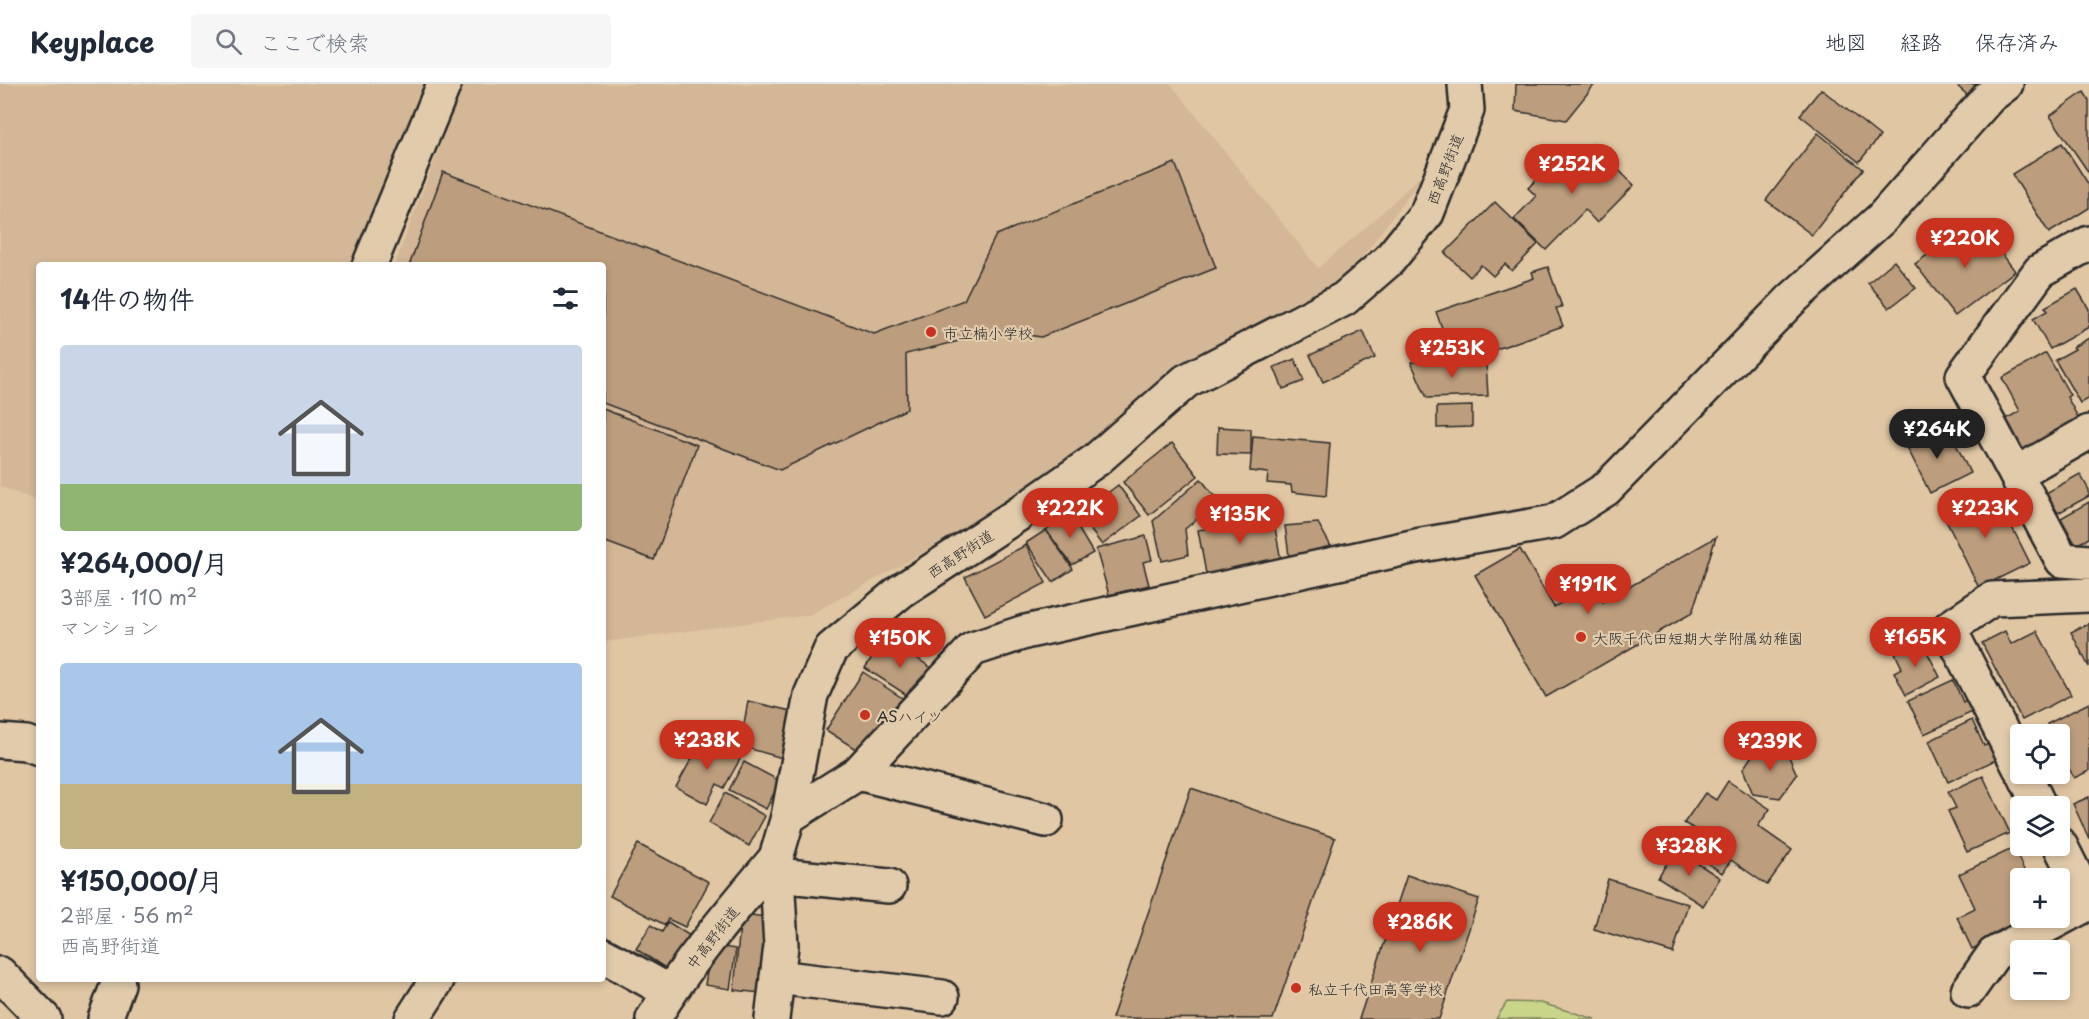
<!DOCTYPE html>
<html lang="ja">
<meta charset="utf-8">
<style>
:root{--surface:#fff;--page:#f6f6f7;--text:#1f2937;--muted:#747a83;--line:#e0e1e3;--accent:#c8321e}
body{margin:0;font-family:"Playpen Sans","Klee One",sans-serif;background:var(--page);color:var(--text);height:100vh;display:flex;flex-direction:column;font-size:22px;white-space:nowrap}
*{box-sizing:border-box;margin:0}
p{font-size:20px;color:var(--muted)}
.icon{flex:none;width:33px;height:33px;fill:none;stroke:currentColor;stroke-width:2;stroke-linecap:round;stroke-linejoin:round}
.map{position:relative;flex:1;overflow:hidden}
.details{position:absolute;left:36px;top:178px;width:570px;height:720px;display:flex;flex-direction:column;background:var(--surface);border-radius:6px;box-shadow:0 3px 9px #0003}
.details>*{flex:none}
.tools{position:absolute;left:2010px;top:640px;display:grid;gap:12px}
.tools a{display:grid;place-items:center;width:60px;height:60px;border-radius:6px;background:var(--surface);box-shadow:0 3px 9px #0003;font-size:30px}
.price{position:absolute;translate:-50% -51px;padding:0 14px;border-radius:21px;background:var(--accent);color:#fff;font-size:20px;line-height:39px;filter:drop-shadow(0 2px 3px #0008)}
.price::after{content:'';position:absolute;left:50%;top:36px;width:18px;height:14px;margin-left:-9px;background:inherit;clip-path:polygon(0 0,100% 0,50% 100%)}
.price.current{background:#222;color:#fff}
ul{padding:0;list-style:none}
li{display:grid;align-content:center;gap:12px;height:318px;padding:0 24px}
li span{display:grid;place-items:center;height:186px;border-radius:6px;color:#555}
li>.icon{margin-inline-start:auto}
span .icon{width:108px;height:108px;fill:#fffc;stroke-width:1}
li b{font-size:26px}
h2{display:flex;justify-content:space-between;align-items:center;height:72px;padding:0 24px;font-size:26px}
header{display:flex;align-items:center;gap:36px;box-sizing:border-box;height:84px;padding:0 30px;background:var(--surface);border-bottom:2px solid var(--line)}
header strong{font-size:28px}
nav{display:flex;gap:33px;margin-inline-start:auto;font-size:21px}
.search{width:420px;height:54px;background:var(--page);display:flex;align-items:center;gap:15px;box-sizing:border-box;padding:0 21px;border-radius:6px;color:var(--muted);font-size:22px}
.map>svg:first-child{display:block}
.built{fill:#d3b796}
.green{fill:#c9d588;stroke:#7a805a;stroke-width:1.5}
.building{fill:#bc9d7d;stroke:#2b2b2b;stroke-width:1.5}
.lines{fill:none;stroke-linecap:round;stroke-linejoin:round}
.street-casing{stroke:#2b2b2b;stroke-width:38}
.street{stroke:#e1cbab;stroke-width:33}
.poi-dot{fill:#c8321e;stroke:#e1cbab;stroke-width:2}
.labels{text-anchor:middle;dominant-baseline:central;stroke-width:4.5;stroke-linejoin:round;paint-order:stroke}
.street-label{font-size:15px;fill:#2b2b2b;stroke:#e1cbab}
.poi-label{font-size:15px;fill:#2b2b2b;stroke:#e1cbab;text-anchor:start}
</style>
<header>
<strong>Keyplace</strong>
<div class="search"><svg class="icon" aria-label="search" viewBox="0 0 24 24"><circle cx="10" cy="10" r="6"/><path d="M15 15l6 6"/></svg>ここで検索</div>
<nav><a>地図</a><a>経路</a><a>保存済み</a></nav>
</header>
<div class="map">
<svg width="2089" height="935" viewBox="0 0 2089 935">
<rect width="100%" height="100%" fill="#e1c6a3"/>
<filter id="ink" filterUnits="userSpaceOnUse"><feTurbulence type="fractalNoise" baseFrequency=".0167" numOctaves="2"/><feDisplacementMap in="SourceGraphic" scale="12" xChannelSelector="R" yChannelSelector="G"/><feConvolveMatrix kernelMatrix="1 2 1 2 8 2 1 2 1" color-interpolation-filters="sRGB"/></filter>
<g filter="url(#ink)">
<g class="built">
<path d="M0,0H431L355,181L39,182V418L0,402Z"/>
<path d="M464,0H1171L1318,184L1372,138L1429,84L1339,204L1034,409L809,531L603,558V182H394Z"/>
</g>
<path class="green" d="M1507,918L1541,919L1595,935H1496Z"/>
<g class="building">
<path d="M1516,0H1595L1566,36L1515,27Z"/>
<path d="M1955,0H1986L1973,16Z"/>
<path d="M1821,5L1880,52L1859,78L1800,31Z"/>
<path d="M2084,8L2089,16V89L2050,32Z"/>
<path d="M1818,49L1863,85L1812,151L1766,116Z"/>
<path d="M2062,59L2089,101V124L2049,149L2012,90Z"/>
<path d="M1592,60L1634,101L1597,139L1585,126L1546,166L1514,135L1536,112L1528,104L1564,67L1575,78Z"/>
<path d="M1175,79L1216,184L1041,253L1000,247L906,270L907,325L780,386L603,319V182H409L443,88L874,250L964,216L996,151Z"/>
<path d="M1495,118L1538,160L1512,187L1505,180L1493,192L1481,181L1470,193L1445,169Z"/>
<path d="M1982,143L2015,187L1955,232L1915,180L1957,149L1963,157Z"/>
<path d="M1894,177L1916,204L1889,224L1868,199Z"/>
<path d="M1548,183L1562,223L1556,224L1563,242L1482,270L1477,257L1466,261L1463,254L1448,260L1436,228L1534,194L1532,188Z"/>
<path d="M2077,205L2089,225V243L2050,265L2033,235L2047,227L2045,223Z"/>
<path d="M1363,247L1375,274L1323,298L1310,271Z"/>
<path d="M2089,254V314L2080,319L2055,276L2075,265L2073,263Z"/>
<path d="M2046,269L2070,311L2067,313L2081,339L2019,374L1999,339L2020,327L2002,294Z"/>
<path d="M1295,275L1304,297L1283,305L1274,283Z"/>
<path d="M1411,278H1486L1488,312L1427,314Z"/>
<path d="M1472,322V343L1437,344V323Z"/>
<path d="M603,325L697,361L654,476L603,457Z"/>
<path d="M1218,343L1251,345V371L1217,370Z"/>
<path d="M1937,344L1944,358L1953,354L1970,389L1930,409L1905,359Z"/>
<path d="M1253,352L1330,359L1326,412L1292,408L1291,401L1267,399L1268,389L1250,387Z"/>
<path d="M1172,359L1198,392L1149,431L1123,398Z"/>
<path d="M2080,390L2089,406V412L2058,429L2046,409Z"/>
<path d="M1201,395L1218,417L1185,445L1188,471L1162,477L1153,437Z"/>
<path d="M1118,401L1141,432L1102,461L1079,431Z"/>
<path d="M1965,409L1973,425L1997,413L2030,479L1979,504L1939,422Z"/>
<path d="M2089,418V454L2076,461L2061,434Z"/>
<path d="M1249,423L1251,437L1273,433L1282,482L1207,495L1198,446L1225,441L1223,427Z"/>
<path d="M1068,427L1093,469L1072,481L1046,446Z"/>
<path d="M1318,439L1337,473L1290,479L1285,442Z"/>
<path d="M1046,446L1073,485L1053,498L1026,459Z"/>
<path d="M1146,452L1152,476L1143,478L1149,501L1109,511L1096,465Z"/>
<path d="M1716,453L1692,529L1546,613L1475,491L1520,465L1554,523L1593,500L1603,518Z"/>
<path d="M1026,461L1046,499L985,531L965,493Z"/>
<path d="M2089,539V583L2071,548Z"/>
<path d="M2005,547L2011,560L2037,547L2071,611L2022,636L1982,559Z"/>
<path d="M885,553L936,587L916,617L865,584Z"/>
<path d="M1921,556L1940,593L1906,611L1894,588L1902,584L1895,569Z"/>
<path d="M863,588L905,616L868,673L826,646Z"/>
<path d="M1953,596L1963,618L1971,614L1977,626L1924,650L1908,617Z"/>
<path d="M748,617L800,629L793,677L740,662Z"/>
<path d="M2089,619V687L2074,694L2067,681L2060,684V651H2052L2047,640Z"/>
<path d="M1972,636L1984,662L1994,657L2002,673L1948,698L1929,657Z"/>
<path d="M703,654L740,675L724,704L717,700L707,720L676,703Z"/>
<path d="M1757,664L1786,666L1797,691L1780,714L1753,710L1743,685Z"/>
<path d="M744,678L780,697L766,725L729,706Z"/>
<path d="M1983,692L2010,749L1967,768L1948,727L1956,724L1948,708Z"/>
<path d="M1728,697L1770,725L1758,742L1792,766L1767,801L1731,776L1722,789L1684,764L1696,746L1684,739L1705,709L1716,716Z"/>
<path d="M1191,704L1335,754L1273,935L1112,934Z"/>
<path d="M725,709L765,732L749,762L709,739Z"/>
<path d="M2089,713V755L2073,720Z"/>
<path d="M638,760L709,798L685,843L668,835L665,841L610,812Z"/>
<path d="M2014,764L2028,795H2020V834H2039L1972,865L1957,833L1975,824L1959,790Z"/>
<path d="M1676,765L1720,794L1703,822L1658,793Z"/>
<path d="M1407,791L1479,815L1439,935H1359Z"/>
<path d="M1608,795L1688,820L1673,869L1594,845Z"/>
<path d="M741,830L776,834L769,910L734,906Z"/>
<path d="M668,838L698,857L676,891L636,865L651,841L662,848Z"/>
<path d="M711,861L736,865L730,905L705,901Z"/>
</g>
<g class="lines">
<g class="street-casing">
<g id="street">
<path d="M2089,159L2040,187L1963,292L2062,476L2089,478"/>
<path d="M369,182L444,0"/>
<path d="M2016,390L2089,348"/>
<path d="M0,657L26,659L39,664"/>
<path d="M2020,684L1949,544L1992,515L2089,511"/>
<path d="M858,689L1046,736"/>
<path d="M2024,690L2040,723"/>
<path d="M788,733L858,689L973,565L1025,548L1416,462L1554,438L1606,405L1791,216L1882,134L1989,13L2006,0"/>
<path d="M2060,761L2089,819"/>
<path d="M777,791L889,802"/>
<path d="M603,871L670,908"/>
<path d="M0,890L44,935"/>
<path d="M777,893L942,913"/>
<path d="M1968,907L1994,870L2089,819"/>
<path d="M105,935L118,900"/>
<path d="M412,935L437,896"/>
<path d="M653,935C688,877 733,825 776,774"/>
<path d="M772,935L781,862L776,774L788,733L811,611L831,565L901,507L1020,429L1096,376L1186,297L1344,215L1389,176L1427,129L1467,26L1465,0"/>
</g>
</g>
<use href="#street" class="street"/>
</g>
</g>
<g class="poi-dot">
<circle cx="931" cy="248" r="6"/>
<circle cx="1581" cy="553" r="6"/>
<circle cx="865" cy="631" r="6"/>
<circle cx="1296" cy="904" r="6"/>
</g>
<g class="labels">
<g class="street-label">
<text transform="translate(1444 85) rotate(-69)">西高野街道</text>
<text transform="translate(960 469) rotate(-33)">西高野街道</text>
<text transform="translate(712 853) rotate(-52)">中高野街道</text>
</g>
<g class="poi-label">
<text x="943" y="248">市立楠小学校</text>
<text x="1593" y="553">大阪千代田短期大学附属幼稚園</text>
<text x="877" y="631">ASハイツ</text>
<text x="1308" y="904">私立千代田高等学校</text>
</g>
</g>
</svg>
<div class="tools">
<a><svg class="icon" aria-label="locate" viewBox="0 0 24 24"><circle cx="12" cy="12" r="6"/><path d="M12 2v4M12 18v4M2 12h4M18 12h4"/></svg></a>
<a><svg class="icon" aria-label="layers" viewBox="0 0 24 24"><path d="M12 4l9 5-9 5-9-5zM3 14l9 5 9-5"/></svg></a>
<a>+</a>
<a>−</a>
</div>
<b class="price" style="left:1572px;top:111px">¥252K</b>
<b class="price" style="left:1965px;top:185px">¥220K</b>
<b class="price" style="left:1452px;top:295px">¥253K</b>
<b class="price current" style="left:1937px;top:376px">¥264K</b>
<b class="price" style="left:1070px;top:455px">¥222K</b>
<b class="price" style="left:1985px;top:455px">¥223K</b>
<b class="price" style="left:1240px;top:461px">¥135K</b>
<b class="price" style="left:1588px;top:531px">¥191K</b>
<b class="price" style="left:1915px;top:584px">¥165K</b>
<b class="price" style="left:900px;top:585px">¥150K</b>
<b class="price" style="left:707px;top:687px">¥238K</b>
<b class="price" style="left:1770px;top:688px">¥239K</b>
<b class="price" style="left:1689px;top:793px">¥328K</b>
<b class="price" style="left:1420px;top:869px">¥286K</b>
<section class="details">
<h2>14件の物件<svg class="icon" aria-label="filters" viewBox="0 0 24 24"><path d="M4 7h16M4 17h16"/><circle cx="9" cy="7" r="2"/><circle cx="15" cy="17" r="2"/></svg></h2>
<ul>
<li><span style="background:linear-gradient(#c9d6e8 75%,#8fb573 0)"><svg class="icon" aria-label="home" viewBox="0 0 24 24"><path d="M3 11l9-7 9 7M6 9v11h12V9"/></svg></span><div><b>¥264,000/月</b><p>3部屋 · 110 m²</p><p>マンション</p></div></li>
<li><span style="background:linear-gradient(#a9c7e8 65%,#c2b280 0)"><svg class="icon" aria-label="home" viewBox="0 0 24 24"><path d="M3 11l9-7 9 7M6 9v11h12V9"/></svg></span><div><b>¥150,000/月</b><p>2部屋 · 56 m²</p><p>西高野街道</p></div></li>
</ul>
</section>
</div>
